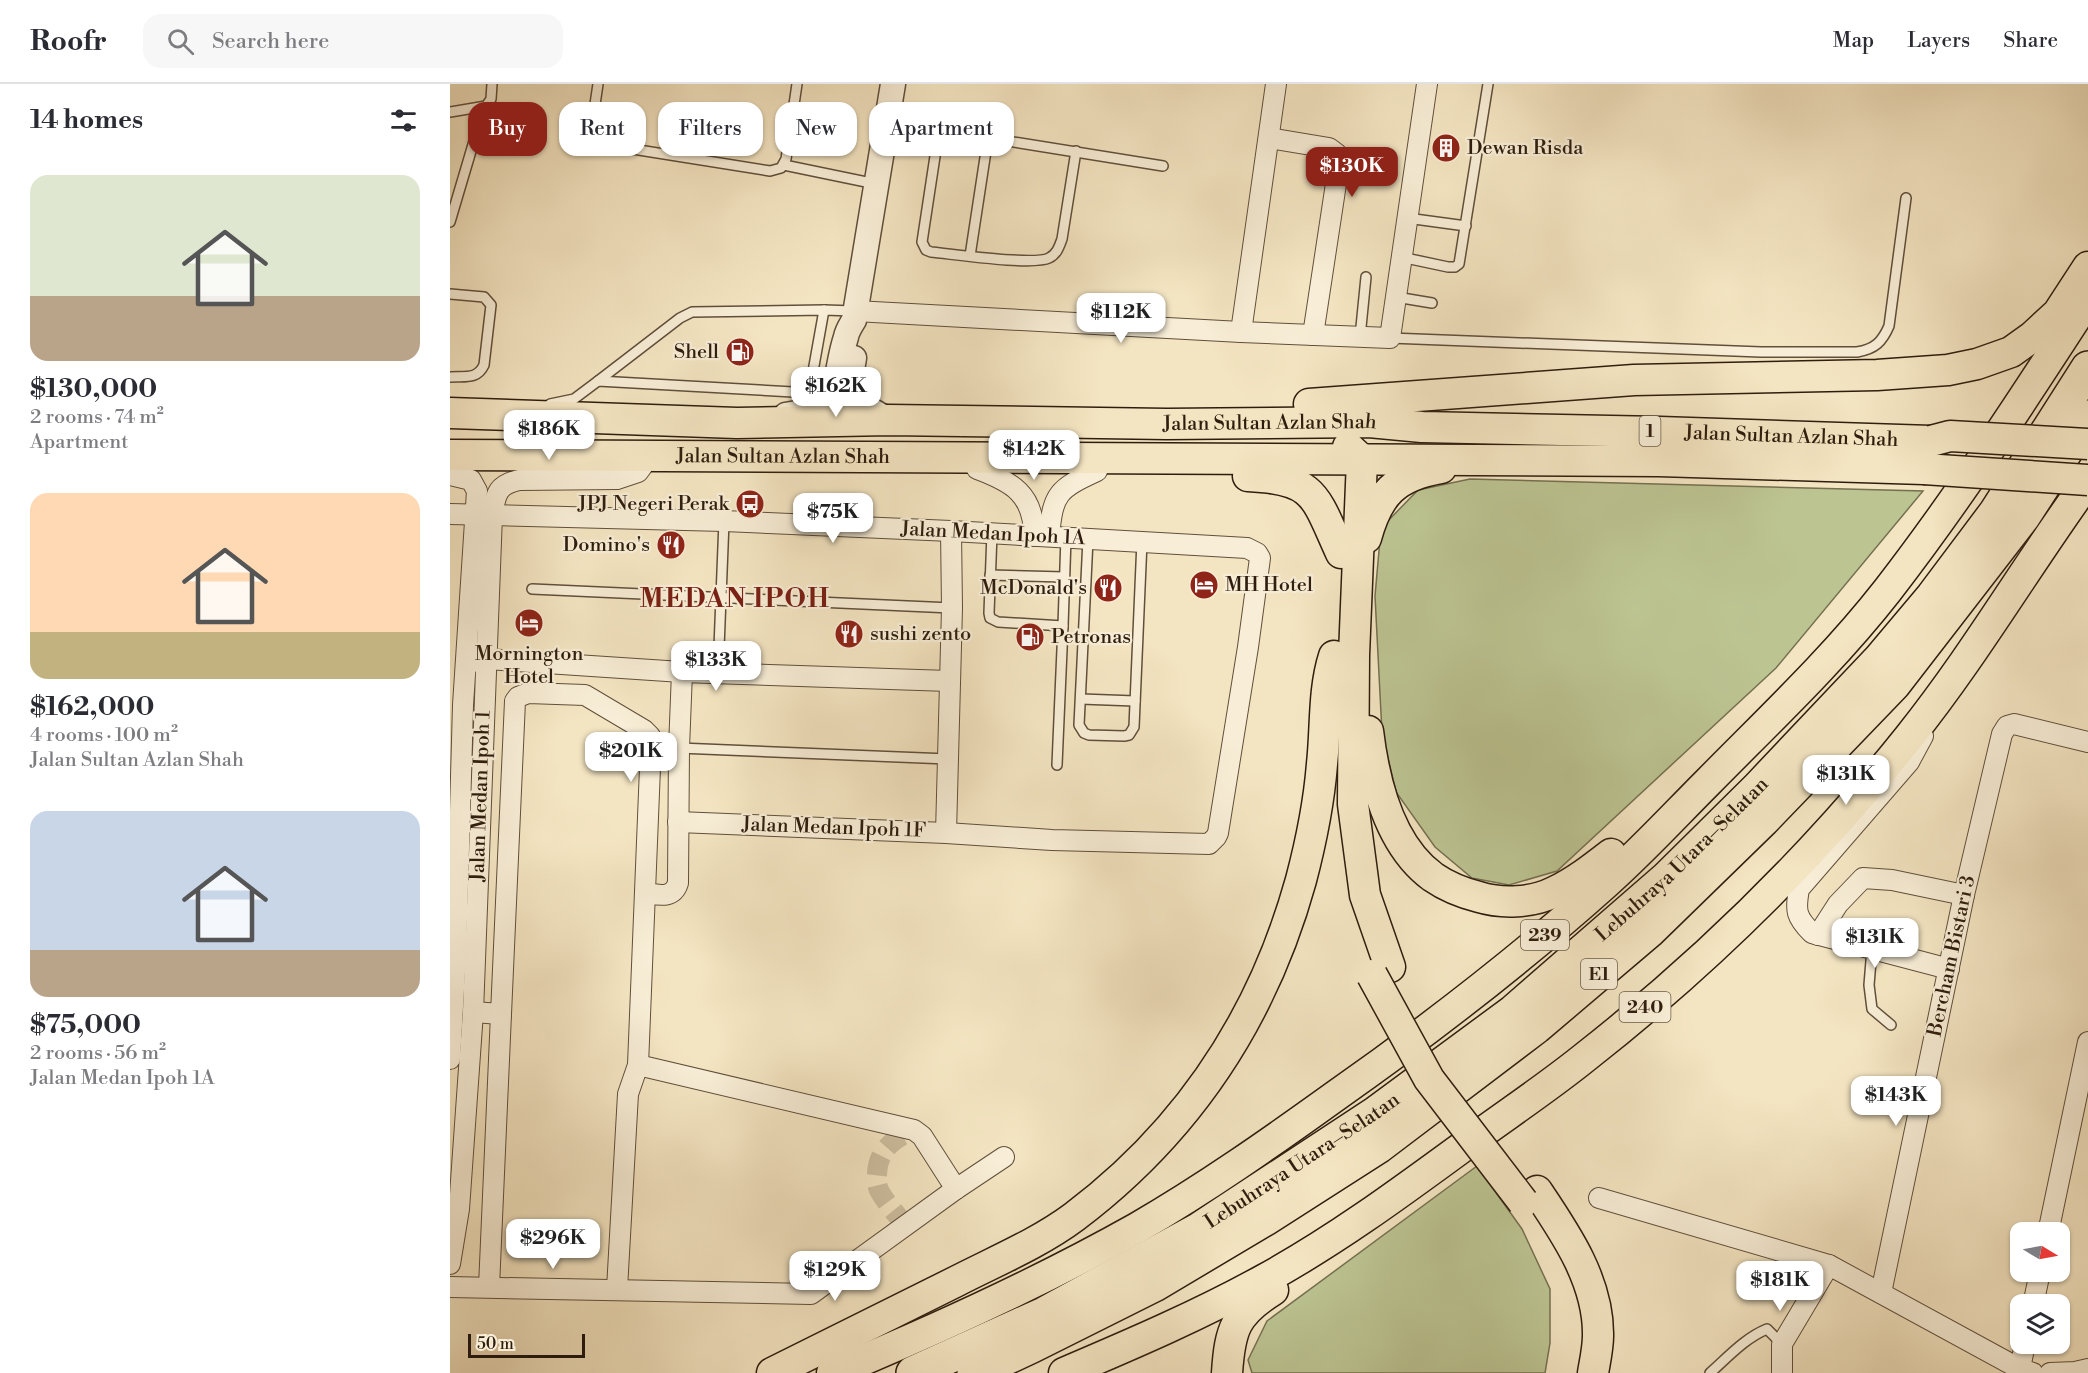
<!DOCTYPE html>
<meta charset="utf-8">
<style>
:root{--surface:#fff;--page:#f7f7f7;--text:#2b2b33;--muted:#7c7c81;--line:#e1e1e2;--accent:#8f2418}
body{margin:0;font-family:"Libre Bodoni",serif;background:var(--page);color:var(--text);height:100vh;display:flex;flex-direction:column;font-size:22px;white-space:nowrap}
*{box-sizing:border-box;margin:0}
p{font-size:20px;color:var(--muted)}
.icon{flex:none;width:33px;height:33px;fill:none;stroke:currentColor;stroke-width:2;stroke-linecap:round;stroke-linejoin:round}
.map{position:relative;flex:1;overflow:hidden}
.sheet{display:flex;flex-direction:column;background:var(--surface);width:450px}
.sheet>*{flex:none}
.hud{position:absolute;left:18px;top:18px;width:570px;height:54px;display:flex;gap:12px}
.needle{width:39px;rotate:100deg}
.buttons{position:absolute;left:1560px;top:1138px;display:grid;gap:12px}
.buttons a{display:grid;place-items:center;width:60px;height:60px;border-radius:12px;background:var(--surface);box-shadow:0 2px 4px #0004;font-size:30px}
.scale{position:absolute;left:18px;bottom:15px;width:117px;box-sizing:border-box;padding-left:6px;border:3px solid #2e1d0e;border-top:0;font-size:16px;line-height:21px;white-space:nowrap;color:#2e1d0e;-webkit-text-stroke:4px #f8eed7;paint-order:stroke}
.price{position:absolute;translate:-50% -51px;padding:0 14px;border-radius:12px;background:#fff;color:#222;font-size:20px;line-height:39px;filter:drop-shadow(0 2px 3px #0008)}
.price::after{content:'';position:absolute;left:50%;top:36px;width:18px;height:14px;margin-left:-9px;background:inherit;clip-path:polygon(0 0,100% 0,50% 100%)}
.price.on{background:var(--accent);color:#fff}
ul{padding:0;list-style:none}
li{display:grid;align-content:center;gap:12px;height:318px;padding:0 30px}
li span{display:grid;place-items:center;height:186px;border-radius:18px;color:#555}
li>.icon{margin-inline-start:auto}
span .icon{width:108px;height:108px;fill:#fffc;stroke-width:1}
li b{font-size:26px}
h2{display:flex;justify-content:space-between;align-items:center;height:72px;padding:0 30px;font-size:26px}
.pill{padding:0 21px;border-radius:18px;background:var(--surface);box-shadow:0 2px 4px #0004;font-size:21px;line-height:54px}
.pill.on{background:var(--accent);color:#fff}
header{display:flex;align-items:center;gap:36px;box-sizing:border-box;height:84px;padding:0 30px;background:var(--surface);border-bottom:2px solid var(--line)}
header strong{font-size:28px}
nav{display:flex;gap:33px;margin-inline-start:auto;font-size:21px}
.search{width:420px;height:54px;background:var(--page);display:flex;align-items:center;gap:15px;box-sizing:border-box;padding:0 21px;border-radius:18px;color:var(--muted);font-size:22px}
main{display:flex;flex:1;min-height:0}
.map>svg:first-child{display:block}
.green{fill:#bcc492;stroke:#757050;stroke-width:1.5}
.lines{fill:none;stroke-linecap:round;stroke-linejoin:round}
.minor-tunnel{stroke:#ccbd9e;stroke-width:20;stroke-dasharray:20 10;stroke-linecap:butt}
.service-casing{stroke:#604f3b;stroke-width:12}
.minor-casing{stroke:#604f3b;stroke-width:22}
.tertiary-casing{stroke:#604f3b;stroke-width:27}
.primary-casing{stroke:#2e1d0e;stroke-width:33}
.motorway-casing{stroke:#2e1d0e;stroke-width:36}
.service{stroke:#f8eed7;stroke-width:9}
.minor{stroke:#f8eed7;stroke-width:20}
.tertiary{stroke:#f8eed7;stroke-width:24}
.primary{stroke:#f4e5c2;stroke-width:30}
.motorway{stroke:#f4e5c2;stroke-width:33}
.primary-bridge-casing{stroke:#2e1d0e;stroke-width:33;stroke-linecap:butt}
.primary-bridge{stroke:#f4e5c2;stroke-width:30}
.labels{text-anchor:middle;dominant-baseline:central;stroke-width:4.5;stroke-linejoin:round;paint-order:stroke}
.shield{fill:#f8eed7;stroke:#6b5c4a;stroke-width:1.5}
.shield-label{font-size:18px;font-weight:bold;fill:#2e1d0e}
.poi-label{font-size:20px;fill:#2e1d0e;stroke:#f8eed7;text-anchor:start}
.street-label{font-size:20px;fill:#2e1d0e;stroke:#f8eed7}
.district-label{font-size:26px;font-weight:bold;letter-spacing:1.5px;fill:#7a1f14;stroke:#f8eed7}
</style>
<header>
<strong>Roofr</strong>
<div class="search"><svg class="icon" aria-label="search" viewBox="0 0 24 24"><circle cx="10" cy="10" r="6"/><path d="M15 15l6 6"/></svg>Search here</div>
<nav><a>Map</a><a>Layers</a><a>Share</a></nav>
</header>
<main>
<section class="sheet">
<h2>14 homes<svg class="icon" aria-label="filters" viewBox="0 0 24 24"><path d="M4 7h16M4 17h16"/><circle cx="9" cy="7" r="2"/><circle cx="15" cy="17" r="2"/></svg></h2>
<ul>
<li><span style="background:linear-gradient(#dfe7d0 65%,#b9a48a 0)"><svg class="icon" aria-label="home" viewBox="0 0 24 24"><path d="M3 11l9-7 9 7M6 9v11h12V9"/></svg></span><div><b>$130,000</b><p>2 rooms · 74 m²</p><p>Apartment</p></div></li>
<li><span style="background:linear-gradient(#ffd9b3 75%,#c2b280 0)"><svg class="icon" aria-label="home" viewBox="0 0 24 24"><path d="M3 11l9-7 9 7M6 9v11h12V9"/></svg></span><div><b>$162,000</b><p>4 rooms · 100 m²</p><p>Jalan Sultan Azlan Shah</p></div></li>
<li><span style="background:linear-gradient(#c9d6e8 75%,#b9a48a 0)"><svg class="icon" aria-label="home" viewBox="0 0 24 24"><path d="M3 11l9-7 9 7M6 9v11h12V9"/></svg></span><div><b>$75,000</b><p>2 rooms · 56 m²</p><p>Jalan Medan Ipoh 1A</p></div></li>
</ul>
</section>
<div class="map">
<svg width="1638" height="1289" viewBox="0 0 1638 1289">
<rect width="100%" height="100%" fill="#f4e5c2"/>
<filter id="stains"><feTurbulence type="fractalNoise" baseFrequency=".00333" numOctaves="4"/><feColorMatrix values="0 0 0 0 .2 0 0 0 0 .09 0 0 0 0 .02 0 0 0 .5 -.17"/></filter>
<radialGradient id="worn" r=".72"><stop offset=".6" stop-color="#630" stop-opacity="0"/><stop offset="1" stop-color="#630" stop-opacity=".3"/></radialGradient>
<g class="green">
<path d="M1020,395L1473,407L1326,584L1107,787L1059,801L1022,794L985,763L946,708L932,649L925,512L931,444L968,406Z"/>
<path d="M1027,1082L1072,1145L1100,1205V1259L1095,1289H802L798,1276L817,1237Z"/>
</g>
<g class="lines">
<path class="minor-tunnel" d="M456,1142C447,1131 437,1120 430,1108C427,1103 426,1096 427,1090C428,1066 443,1055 464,1046"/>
<g class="service-casing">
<g id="service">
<path d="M148,0L140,54L145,59L320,87L331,84L336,75L347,0"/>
<path d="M0,28L36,22L41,15L42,0"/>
<path d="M439,38L713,82"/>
<path d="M489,46L472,158L476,166L481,168C503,170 583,182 599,174C607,170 609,163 612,155L626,67"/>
<path d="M334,81L426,100"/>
<path d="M957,134L1016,142"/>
<path d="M0,138L24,57"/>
<path d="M520,172L538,54"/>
<path d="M951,173L998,183H1005L1009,180L1038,0"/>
<path d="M0,210L34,213L41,221L34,281C27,296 15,292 0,293"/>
<path d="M946,213L982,219"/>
<path d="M910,253L916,193"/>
<path d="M940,254L1311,268H1407C1425,265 1432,258 1439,242L1456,114"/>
<path d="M148,297L230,234L242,228L374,226L404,227"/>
<path d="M100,320L124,315L148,297L343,308L350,305L362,293L374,226"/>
<path d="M542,449L539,529L540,534L548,538L613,542L616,453"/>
<path d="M638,455L629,641L634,649L639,651L674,652L679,651L684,643L692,457"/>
<path d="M540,491L614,493"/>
<path d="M82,505L502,524"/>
<path d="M268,589L274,437"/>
<path d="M631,615L685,617"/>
<path d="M229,664L498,675"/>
<path d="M607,681L613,542"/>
<path d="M1422,865L1419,901L1422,925L1441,941"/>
<path d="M1260,1289C1278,1273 1295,1254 1317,1245L1332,1260"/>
</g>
</g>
<g class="minor-casing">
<g id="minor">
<path d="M819,54L879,64L887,70L889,80L863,251"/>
<path d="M405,227L791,248L940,254L977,0"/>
<path d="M791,248L826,0"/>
<path d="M527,385C562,398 584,410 584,452"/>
<path d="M0,391L21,396L27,407L13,621L6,870L0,975"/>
<path d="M0,430L274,437L501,447L797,464L807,469L810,474L798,563L768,749L766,753L759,760L602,756L496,749L228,738"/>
<path d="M599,452C603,409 608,405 647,387"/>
<path d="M23,578L27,575H36L232,588L499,597"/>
<path d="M1473,652L1459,678L1349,805C1345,827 1346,833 1362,849L1499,885"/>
<path d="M496,749L502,524L501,447"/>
<path d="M195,809C209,811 223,815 228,799L229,664L232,588"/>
<path d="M1368,851L1388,820L1413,794L1442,796L1514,811"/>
<path d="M23,928L51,930L65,617L68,613L78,609L135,611L194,646L200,652L201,659L188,981L178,1010L167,1205"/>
<path d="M188,981L464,1046L472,1052L506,1105"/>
<path d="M1149,1114L1379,1181L1570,1285L1583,1289"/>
<path d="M1598,1149L1638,958"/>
<path d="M0,1180L9,1125L23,928L42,431C46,411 46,401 69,396L167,395L188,388L199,373"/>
<path d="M0,1203L361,1210L506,1105L554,1073"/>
<path d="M39,1203L51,930"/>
<path d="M1431,1209L1514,811L1552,650L1557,642L1564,640L1638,658"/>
<path d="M1583,1221L1590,1188"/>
<path d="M1332,1289V1260L1379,1181"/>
<path d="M1569,1289L1575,1260"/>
<path d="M1600,1289L1625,1288L1638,1285"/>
</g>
</g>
<g class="tertiary-casing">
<g id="tertiary">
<path d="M404,274C397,312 406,319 439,336"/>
<path d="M336,331C395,323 382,296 396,253C397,247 401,241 404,236L443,0"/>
</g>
</g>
<g class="primary-casing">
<g id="primary">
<path d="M859,320L1184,296L1427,291L1498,286L1527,280L1561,268L1582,253L1608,229L1638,183"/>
<path id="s1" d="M0,329L287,339L439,336L717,340L919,338L972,343L1210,348L1481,357"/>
<path d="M898,363L912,376L904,571L903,720L915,811L940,883"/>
<path id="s2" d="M0,371L1209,377L1474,385"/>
<path d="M798,392C866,395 865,412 891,469"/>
<path d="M916,454C928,410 945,392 991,384"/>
<path d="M918,647C924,697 939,761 983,793C996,802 1013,809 1029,813C1052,820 1082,819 1104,808C1125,798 1143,784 1161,770"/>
<path d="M1087,1107C1116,1150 1149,1198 1148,1252C1148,1264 1145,1277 1143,1289"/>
<path d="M322,1289C384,1258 446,1227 507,1197C546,1177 589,1159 624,1133C738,1047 813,933 851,796C861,758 869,718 872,680C876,644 873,606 884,572"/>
<path d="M382,1289C486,1246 589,1199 687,1144C756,1104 820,1059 884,1013C978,947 1070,876 1156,799C1192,767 1224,732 1258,698C1319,636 1383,576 1437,507C1509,414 1574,314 1638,215"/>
<path d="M614,1289C682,1260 750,1231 815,1195C888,1155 955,1105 1022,1056C1059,1029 1098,1003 1134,974C1254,880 1364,772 1459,653C1524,572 1577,481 1638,397"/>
<path d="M777,1289C780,1245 785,1230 823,1206"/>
</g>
</g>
<g class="motorway-casing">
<g id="motorway">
<path id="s3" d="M463,1289L594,1230L748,1146L926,1029L1063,928L1217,794L1307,705L1430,575L1483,512L1546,428L1638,284"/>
<path d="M524,1289L582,1262L704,1201L815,1135L929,1062L1086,943L1199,847L1313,736L1444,600L1573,433L1638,333"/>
</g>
</g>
<use href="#service" class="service"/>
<use href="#minor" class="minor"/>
<use href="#tertiary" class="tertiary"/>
<use href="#primary" class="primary"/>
<use href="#motorway" class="motorway"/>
<g class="primary-bridge-casing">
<g id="primary-bridge">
<path d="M1481,357L1500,352L1638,360"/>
<path d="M1474,385L1638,396"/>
<path d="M922,891L979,995L1073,1118"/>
</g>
</g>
<use href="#primary-bridge" class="primary-bridge"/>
</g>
<defs>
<g id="building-disc" transform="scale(1.5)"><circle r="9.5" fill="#8f2418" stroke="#f8eed7"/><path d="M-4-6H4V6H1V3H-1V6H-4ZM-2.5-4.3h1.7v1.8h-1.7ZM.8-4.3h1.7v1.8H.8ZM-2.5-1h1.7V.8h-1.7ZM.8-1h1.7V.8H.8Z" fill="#fff"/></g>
<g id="fuel-disc" transform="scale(1.5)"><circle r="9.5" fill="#8f2418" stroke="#f8eed7"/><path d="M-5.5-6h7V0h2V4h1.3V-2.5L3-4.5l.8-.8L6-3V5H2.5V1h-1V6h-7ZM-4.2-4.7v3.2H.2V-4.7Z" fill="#fff"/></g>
<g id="bus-disc" transform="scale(1.5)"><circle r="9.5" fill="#8f2418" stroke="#f8eed7"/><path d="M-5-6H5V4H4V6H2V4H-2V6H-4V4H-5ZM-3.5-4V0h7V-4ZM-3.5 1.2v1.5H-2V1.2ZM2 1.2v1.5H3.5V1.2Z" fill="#fff"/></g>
<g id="restaurant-disc" transform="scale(1.5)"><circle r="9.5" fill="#8f2418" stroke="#f8eed7"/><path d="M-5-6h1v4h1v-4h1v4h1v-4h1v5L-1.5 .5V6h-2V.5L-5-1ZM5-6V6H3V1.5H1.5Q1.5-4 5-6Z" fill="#fff"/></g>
<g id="hotel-disc" transform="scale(1.5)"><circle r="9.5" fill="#8f2418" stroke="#f8eed7"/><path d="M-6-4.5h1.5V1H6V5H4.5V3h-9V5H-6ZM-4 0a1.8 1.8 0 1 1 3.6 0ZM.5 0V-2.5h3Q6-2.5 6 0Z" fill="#fff"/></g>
</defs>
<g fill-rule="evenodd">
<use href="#building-disc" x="996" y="64"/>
<use href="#fuel-disc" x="290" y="268"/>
<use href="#bus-disc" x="300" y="420"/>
<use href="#restaurant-disc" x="221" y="461"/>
<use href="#hotel-disc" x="754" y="501"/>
<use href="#restaurant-disc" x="658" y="504"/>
<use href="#hotel-disc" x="79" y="539"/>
<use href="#restaurant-disc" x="399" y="550"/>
<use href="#fuel-disc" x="580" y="553"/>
</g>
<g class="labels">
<g class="shield">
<rect x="1189.5" y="332" width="21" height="30" rx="4.5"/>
<rect x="1071" y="836" width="48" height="30" rx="4.5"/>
<rect x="1131" y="875" width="36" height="30" rx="4.5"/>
<rect x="1169.5" y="908" width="51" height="30" rx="4.5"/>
</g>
<g class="shield-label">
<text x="1200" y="347">1</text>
<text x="1095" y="851">239</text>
<text x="1149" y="890">E1</text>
<text x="1195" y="923">240</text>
</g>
<g class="poi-label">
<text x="1017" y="64">Dewan Risda</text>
<text x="269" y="268" text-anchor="end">Shell</text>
<text x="279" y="420" text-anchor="end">JPJ Negeri Perak</text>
<text x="200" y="461" text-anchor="end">Domino's</text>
<text x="775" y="501">MH Hotel</text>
<text x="637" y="504" text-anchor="end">McDonald's</text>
<text x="420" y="550">sushi zento</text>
<text x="601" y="553">Petronas</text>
<text x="79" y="570" text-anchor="middle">Mornington<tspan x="79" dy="23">Hotel</tspan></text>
</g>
<g class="street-label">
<text stroke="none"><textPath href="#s1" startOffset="820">Jalan Sultan Azlan Shah</textPath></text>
<text stroke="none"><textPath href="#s1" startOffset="1342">Jalan Sultan Azlan Shah</textPath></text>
<text stroke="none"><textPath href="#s2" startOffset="333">Jalan Sultan Azlan Shah</textPath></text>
<text transform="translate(543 450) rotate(3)">Jalan Medan Ipoh 1A</text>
<text transform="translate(31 712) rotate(-88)">Jalan Medan Ipoh 1</text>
<text transform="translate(384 744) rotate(2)">Jalan Medan Ipoh 1F</text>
<text stroke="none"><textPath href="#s3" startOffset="930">Lebuhraya Utara–Selatan</textPath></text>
<text transform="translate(1502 872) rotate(-78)">Bercham Bistari 3</text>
<text stroke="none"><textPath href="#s3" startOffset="444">Lebuhraya Utara–Selatan</textPath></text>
</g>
<g class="district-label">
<text x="285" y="515">MEDAN IPOH</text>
</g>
</g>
<rect width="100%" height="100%" filter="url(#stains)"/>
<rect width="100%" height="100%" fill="url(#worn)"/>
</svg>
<div class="buttons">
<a><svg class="needle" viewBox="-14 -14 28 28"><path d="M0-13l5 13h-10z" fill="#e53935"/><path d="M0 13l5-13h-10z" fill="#7c7c81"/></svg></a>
<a><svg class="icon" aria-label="layers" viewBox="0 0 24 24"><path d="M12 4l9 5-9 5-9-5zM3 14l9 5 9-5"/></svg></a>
</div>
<div class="scale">50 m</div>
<b class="price on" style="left:902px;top:114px">$130K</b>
<b class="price" style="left:671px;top:260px">$112K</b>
<b class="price" style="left:386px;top:334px">$162K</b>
<b class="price" style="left:99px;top:377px">$186K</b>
<b class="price" style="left:584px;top:397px">$142K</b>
<b class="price" style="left:383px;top:460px">$75K</b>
<b class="price" style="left:266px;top:608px">$133K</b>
<b class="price" style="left:181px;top:699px">$201K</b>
<b class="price" style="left:1396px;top:722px">$131K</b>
<b class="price" style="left:1425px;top:885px">$131K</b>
<b class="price" style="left:1446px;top:1043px">$143K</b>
<b class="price" style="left:103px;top:1186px">$296K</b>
<b class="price" style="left:385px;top:1218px">$129K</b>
<b class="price" style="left:1330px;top:1228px">$181K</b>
<div class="hud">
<a class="pill on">Buy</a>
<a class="pill">Rent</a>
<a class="pill">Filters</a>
<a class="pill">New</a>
<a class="pill">Apartment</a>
</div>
</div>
</main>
